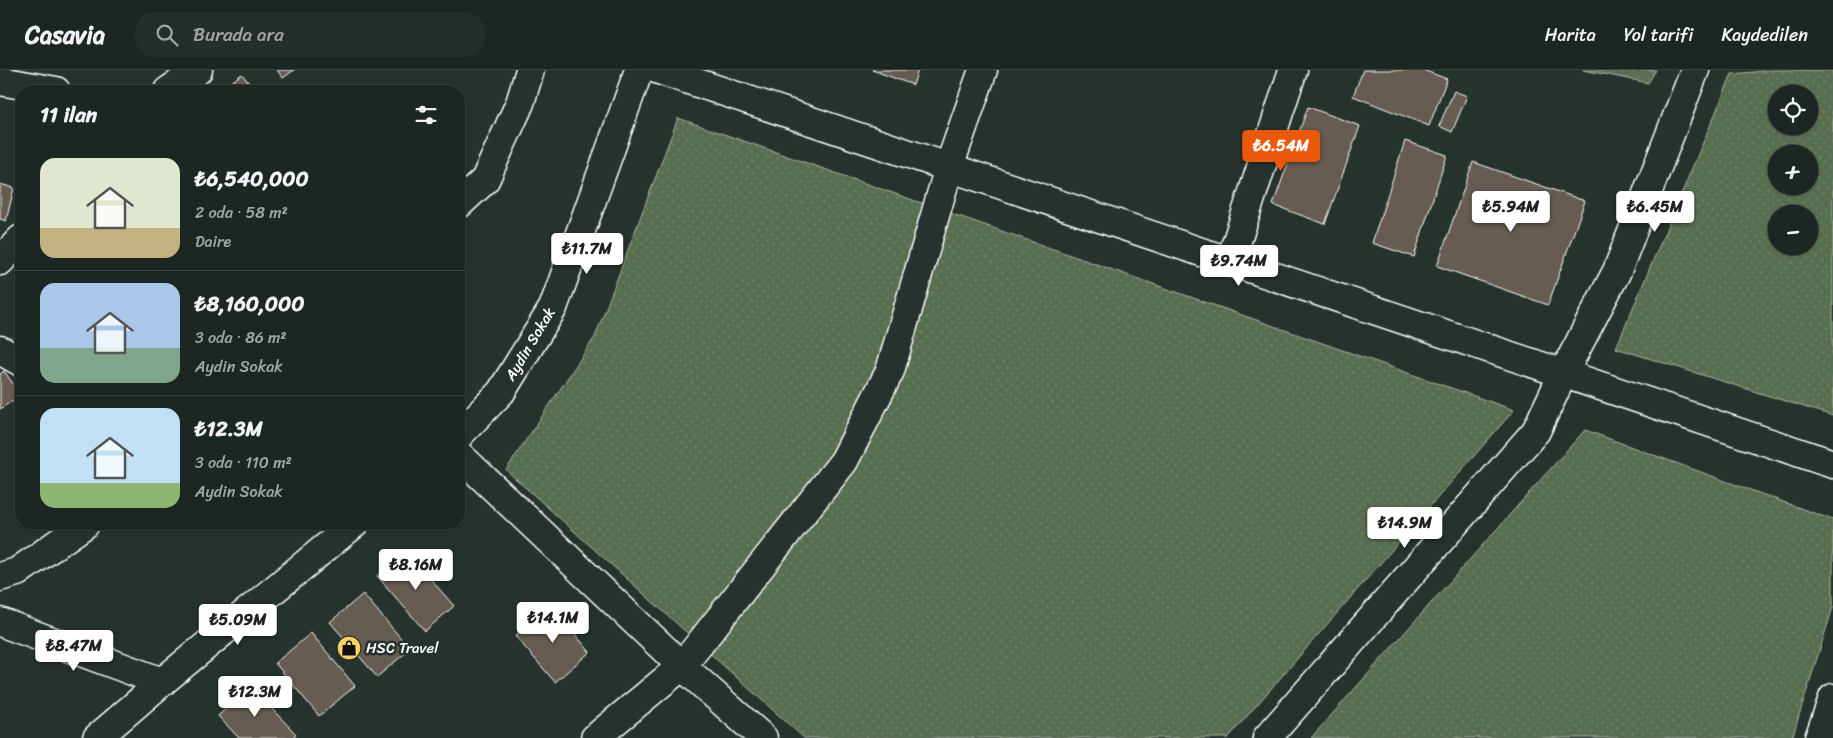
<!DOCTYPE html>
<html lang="tr">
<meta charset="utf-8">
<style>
:root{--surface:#1c2622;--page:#252e2a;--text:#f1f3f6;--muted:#a0a5a5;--line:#3a4340;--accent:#ea580c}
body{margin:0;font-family:Sriracha,sans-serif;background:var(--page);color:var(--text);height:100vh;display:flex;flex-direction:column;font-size:19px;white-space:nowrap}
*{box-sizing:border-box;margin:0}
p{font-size:16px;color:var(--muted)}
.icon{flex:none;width:28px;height:28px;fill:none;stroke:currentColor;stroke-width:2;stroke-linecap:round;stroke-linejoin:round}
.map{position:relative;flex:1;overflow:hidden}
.details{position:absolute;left:15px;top:15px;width:450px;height:445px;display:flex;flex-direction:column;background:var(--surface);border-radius:20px;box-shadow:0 1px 4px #0004,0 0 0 1px var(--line)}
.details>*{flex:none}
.buttons{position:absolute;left:1768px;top:15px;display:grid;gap:10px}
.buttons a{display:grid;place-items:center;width:50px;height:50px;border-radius:50%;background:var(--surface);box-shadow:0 1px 4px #0004,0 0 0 1px var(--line);font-size:25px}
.price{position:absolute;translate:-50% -42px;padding:0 11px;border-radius:5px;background:#fff;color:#222;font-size:16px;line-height:32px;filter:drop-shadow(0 1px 2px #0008)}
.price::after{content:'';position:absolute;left:50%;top:30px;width:15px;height:11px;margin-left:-8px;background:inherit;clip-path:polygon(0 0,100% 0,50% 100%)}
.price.on{background:var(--accent);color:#fff}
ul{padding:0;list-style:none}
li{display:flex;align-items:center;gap:15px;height:125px;padding:0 25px}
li+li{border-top:1px solid var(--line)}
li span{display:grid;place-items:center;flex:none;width:140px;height:100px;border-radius:15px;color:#555}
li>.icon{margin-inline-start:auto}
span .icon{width:60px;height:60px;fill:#fffc;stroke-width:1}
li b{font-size:21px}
h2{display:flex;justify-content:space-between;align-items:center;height:60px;padding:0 25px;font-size:21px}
header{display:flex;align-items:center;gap:30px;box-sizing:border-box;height:70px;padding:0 25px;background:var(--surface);border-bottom:1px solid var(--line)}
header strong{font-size:24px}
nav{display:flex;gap:28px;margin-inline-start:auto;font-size:18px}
.search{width:350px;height:45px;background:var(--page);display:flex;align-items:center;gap:12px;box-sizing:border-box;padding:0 18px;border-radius:20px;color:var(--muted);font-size:19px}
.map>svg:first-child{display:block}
.grass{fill:url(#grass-dots);stroke:#acb6a8;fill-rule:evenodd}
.building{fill:#665c51;stroke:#fff}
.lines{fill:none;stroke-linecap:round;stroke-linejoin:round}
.minor-casing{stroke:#fff;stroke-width:31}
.minor{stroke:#26332d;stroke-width:28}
.labels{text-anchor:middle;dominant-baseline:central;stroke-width:5;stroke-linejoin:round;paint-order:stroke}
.street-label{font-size:15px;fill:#fff;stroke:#26332d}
.poi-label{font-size:15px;fill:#fff;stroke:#26332d;text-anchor:start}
</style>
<header>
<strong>Casavia</strong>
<div class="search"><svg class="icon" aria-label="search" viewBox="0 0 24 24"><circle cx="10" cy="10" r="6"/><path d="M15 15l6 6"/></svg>Burada ara</div>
<nav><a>Harita</a><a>Yol tarifi</a><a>Kaydedilen</a></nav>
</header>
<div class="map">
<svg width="1833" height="668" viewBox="0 0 1833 668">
<defs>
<pattern id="grass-dots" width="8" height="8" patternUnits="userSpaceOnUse" patternTransform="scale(1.25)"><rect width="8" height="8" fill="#596e51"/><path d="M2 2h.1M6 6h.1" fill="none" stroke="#72846b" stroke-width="1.8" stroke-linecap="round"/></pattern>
</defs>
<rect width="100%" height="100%" fill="#26332d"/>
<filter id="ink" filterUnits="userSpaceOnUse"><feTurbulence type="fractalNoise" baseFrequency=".02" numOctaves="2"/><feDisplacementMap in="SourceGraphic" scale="10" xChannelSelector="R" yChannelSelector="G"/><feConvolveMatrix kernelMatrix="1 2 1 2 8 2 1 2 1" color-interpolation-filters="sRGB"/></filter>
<g filter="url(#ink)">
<g class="grass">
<path d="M1583,0H1656L1648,13Z"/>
<path d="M1774,0H1833V346L1616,278L1732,4ZM1776,24H1809V56H1776ZM1776,84H1809V116H1776ZM1776,144H1809V176H1776Z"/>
<path d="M678,48L1514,340L1228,668H804L506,400L595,267Z"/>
<path d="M1585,360L1833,450V537L1792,668H1311Z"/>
</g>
<g class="building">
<path d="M277,0H294L283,8Z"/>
<path d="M872,0H918L913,15Z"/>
<path d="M1363,0H1423L1447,9L1429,56L1353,26Z"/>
<path d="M242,4L255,21H219Z"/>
<path d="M1454,21L1467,26L1452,62L1439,56Z"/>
<path d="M1308,37L1360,56L1325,154L1273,135Z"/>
<path d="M1405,71L1447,85L1414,187L1372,173Z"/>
<path d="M1473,92L1585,131L1548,235L1437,196Z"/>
<path d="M0,114L14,118L6,151L0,149Z"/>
<path d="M4,301L21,325L0,339V304Z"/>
<path d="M406,481L454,536L425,561L377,506Z"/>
<path d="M363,524L410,579L377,607L330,552Z"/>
<path d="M551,536L590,582L555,612L515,566Z"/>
<path d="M311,563L355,616L319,646L275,593Z"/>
<path d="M250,616L296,664L291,668H239L218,646Z"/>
</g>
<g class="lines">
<g class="minor-casing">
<g id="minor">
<path d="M659,0L1833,394"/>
<path d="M0,11L56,21"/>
<path d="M168,21L198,0"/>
<path d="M459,134L485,110L520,33L530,0"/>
<path d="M0,191L21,169"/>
<path d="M1230,192L1293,0"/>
<path d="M0,280L21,292"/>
<path d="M459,365L501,322L553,238L639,0"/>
<path d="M459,385L682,596L763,668"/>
<path d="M0,507L17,502L85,454"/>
<path d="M0,552L162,612"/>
<path d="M97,668L162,612L354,454"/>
<path d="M595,668L682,596L844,391L890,301L949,97L983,0"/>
<path d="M1267,668L1536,361L1563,304L1617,201L1695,0"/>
<path d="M1819,668L1833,628"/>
</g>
</g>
<use href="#minor" class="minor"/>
</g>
</g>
<defs>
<g id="shop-disc" transform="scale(1.25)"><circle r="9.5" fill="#ffd166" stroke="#26332d"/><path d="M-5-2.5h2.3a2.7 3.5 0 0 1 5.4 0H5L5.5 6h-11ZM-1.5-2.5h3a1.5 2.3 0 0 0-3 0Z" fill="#111"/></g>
</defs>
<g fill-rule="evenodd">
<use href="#shop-disc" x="349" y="578"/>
</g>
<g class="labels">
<g class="street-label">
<text transform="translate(530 274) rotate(-59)">Aydin Sokak</text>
</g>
<g class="poi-label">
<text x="366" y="578">HSC Travel</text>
</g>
</g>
</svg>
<div class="buttons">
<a><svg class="icon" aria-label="locate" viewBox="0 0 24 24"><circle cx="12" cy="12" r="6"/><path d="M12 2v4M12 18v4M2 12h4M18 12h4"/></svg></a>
<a>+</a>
<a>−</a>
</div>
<b class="price on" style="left:1281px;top:102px">₺6.54M</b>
<b class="price" style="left:1511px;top:163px">₺5.94M</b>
<b class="price" style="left:1655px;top:163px">₺6.45M</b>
<b class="price" style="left:587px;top:205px">₺11.7M</b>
<b class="price" style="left:1239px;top:217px">₺9.74M</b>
<b class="price" style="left:1405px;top:479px">₺14.9M</b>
<b class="price" style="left:416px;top:521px">₺8.16M</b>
<b class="price" style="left:553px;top:574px">₺14.1M</b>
<b class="price" style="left:238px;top:576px">₺5.09M</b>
<b class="price" style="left:74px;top:602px">₺8.47M</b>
<b class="price" style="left:255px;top:648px">₺12.3M</b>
<section class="details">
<h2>11 ilan<svg class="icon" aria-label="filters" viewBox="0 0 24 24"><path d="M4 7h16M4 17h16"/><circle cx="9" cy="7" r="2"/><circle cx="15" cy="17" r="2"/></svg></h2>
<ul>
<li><span style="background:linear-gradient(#dfe7d0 70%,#c2b280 0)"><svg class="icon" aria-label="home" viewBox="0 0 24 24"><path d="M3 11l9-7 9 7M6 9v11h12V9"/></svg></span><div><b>₺6,540,000</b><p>2 oda · 58 m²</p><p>Daire</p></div></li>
<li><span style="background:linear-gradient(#a9c7e8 65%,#7fa58c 0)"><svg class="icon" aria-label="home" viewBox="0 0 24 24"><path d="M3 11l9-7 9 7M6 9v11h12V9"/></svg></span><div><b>₺8,160,000</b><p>3 oda · 86 m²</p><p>Aydin Sokak</p></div></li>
<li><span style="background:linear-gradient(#bfe0f5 75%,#8fb573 0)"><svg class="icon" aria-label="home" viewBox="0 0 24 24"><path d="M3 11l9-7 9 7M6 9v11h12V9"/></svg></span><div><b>₺12.3M</b><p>3 oda · 110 m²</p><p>Aydin Sokak</p></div></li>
</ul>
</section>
</div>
